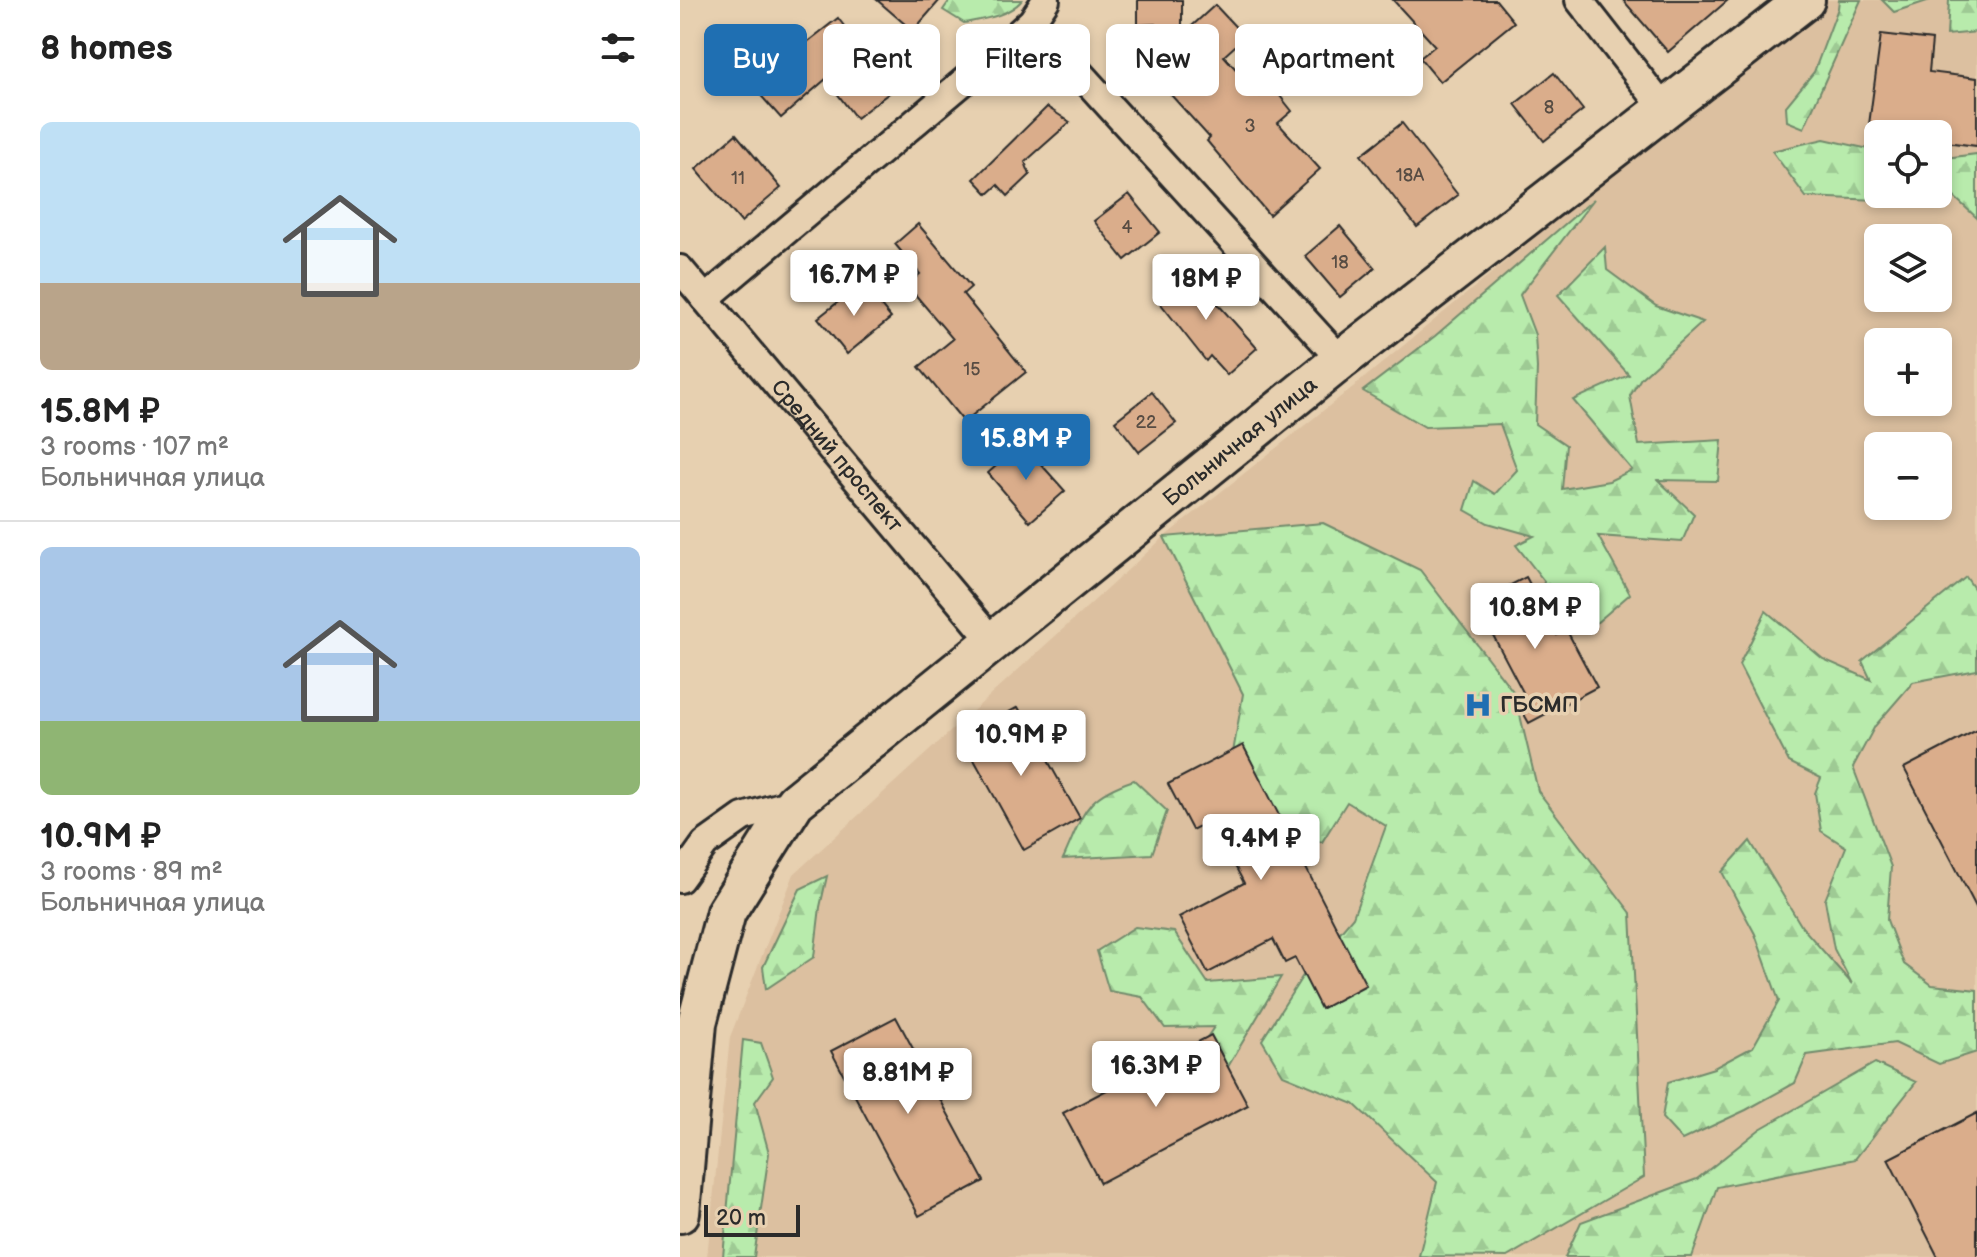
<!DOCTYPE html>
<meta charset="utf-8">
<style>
:root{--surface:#fff;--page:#f2f2f2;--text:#222;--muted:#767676;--line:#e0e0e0;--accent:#1f6fb2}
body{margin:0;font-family:"Balsamiq Sans",sans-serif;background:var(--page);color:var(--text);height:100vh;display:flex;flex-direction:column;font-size:30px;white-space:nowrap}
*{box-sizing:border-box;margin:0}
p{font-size:26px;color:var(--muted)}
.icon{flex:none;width:44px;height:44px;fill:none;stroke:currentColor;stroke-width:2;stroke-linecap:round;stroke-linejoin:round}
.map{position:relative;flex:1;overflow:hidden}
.side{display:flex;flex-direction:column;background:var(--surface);width:680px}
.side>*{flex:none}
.guide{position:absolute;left:24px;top:24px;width:760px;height:72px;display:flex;gap:16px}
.buttons{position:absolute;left:1184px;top:120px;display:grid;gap:16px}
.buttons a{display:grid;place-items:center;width:88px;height:88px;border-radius:12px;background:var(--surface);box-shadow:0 4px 12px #0003;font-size:40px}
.scale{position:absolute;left:24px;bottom:20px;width:96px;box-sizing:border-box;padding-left:8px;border:4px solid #2b2b2b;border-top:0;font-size:22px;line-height:28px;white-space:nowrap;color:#2b2b2b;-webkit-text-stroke:6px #e7d0b0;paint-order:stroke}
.price{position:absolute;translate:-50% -68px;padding:0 18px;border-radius:8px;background:#fff;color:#222;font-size:26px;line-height:52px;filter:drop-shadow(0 2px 4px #0008)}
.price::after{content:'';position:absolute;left:50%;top:48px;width:24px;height:18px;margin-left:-12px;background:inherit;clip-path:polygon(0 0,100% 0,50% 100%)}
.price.current{background:var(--accent);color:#fff}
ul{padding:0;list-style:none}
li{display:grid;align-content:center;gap:16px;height:424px;padding:0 40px}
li+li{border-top:2px solid var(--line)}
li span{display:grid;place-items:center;height:248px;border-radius:12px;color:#555}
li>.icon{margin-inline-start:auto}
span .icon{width:144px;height:144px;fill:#fffc;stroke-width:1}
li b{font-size:34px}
h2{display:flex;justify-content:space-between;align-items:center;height:96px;padding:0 40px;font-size:34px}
.tag{padding:0 28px;border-radius:12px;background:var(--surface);box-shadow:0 4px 12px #0003;font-size:28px;line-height:72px}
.tag.current{background:var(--accent);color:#fff}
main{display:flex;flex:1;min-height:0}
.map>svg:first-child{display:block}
.built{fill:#dcc0a0;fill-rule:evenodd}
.forest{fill:url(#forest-firs);stroke:#728b6c;stroke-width:2}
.building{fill:#daad8b;stroke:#2b2b2b;stroke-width:2}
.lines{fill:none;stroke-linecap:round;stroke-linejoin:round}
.street-casing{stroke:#2b2b2b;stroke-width:32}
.secondary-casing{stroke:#2b2b2b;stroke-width:44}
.street{stroke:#e7d0b0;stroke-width:26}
.secondary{stroke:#e7d0b0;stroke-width:38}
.labels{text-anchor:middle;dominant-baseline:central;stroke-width:7;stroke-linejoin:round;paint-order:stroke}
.number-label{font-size:18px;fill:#574c43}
.street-label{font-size:22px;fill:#2b2b2b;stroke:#e7d0b0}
.poi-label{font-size:22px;font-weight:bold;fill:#2b2b2b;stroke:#e7d0b0;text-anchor:start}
</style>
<main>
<section class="side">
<h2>8 homes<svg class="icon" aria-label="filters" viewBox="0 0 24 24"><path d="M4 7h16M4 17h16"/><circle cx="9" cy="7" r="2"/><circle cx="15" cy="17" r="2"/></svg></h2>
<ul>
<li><span style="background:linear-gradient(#bfe0f5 65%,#b9a48a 0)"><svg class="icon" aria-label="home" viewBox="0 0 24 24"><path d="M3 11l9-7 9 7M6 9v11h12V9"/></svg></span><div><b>15.8M ₽</b><p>3 rooms · 107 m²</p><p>Больничная улица</p></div></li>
<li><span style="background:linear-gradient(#a9c7e8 70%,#8fb573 0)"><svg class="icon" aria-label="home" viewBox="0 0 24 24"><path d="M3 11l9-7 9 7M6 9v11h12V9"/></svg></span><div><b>10.9M ₽</b><p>3 rooms · 89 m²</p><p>Больничная улица</p></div></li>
</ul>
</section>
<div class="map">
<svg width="1297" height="1257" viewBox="0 0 1297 1257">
<defs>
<pattern id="forest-firs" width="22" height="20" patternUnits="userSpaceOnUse" patternTransform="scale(2)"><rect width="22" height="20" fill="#b8ebac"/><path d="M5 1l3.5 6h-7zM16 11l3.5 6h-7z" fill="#9eca94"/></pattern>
</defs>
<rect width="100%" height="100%" fill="#e7d0b0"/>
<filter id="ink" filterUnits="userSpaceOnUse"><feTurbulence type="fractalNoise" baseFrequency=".0125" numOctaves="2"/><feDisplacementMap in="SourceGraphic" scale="16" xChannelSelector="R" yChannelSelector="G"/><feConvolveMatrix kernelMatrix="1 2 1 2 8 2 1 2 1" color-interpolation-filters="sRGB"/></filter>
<g filter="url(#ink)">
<path class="built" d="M1143,0H1297V1257H27L50,1037L114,874L484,537L678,383ZM1198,134H1258V194H1198ZM1198,238H1258V298H1198ZM1198,342H1258V402H1198ZM1198,446H1258V506H1198Z"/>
<g class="forest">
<path d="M270,0H342C329,16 304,19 284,23L263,10Z"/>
<path d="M1159,0H1181L1124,128L1107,121L1106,106L1134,72L1158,8Z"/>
<path d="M1202,0H1250L1214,12Z"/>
<path d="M1269,0H1297V32L1267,35Z"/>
<path d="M1144,139L1198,151V194H1213L1199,200L1126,197L1092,151Z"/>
<path d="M1297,154V218L1258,182V159Z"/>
<path d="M914,199L840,295L855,335L857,368L855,424L886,445L882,489L929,481L952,470L893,400L949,375L878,295L925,247L927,270L976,306L1023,322L961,378L950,396L959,445L1042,440L1038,481L978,480L1014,514L1002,542L918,536L950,594L908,630L860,610L864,581L836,545L854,536L808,523L785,510L794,481L815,494L837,470L820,424L745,427L683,391L755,336Z"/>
<path d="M643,523L740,570L835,694L858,791L951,913L964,1177L827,1257L739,1256L757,1182L674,1104L603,1075L582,1040L622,977L673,917L706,826L667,802L642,842L542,817L563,694L484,537Z"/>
<path d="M1286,577L1297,593V670L1233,682L1195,726L1173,767L1211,867L1207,920L1224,964L1252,985L1297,990V1052L1259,1064L1215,1043L1127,1055L1115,1083L1066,1110L1002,1140L982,1118L988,1082L1034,1068L1073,1047L1099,1001L1075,934L1042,872L1070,841L1122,927L1172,984L1154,949L1145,900L1166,847L1141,831L1135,793L1141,778L1109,762L1059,665L1086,611L1143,659L1191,680L1182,661Z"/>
<path d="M454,780L487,811L472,854L383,859C404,813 403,797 454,780Z"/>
<path d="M147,876L140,907L134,957L86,989L83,967L120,889Z"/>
<path d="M455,927L494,932L528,983L601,977L546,1070L511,1061L534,1027L485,1028L462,997L429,991L417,951Z"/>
<path d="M63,1040L81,1043L93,1077L75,1102L89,1153L74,1257H43Z"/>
<path d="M1195,1063L1236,1082L1175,1159L1037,1187L1012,1257H885L901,1222L1017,1179L1080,1129Z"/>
</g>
<g class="building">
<path d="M197,0H260L233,31Z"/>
<path d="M458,0H502V35L535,5L565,37L544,56L580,96L592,86L612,111L598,123L640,169L589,215L527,141L530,138L491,95L518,70L475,24L458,25Z"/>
<path d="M713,0H816L834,22L760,82L740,58L755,46Z"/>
<path d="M943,0H1048L988,52Z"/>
<path d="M158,18L213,90L176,118L146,79L101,118L59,71L97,37L112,54Z"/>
<path d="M1201,34L1252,40L1249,72L1297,78V146L1258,141V134L1188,132Z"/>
<path d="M874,73L903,110L864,141L835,104Z"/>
<path d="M367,107L390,122L345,162L350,175L328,196L318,185L308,194L294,179Z"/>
<path d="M722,123L778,195L737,227L681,155Z"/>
<path d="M56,134L101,188L61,222L16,169Z"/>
<path d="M449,194L480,232L445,260L414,221Z"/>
<path d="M238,224L291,287L283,294L346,372L284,422L239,367L273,339L227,285L240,274L215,244Z"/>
<path d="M660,226L695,268L660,297L625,256Z"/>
<path d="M515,268L540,298L536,302L577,348L547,375L530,356L526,361L477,299Z"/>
<path d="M182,283L211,318L167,354L138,318Z"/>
<path d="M472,392L496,423L459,452L435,421Z"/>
<path d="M342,443L385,491L350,522L308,473Z"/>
<path d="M846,577L877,635L886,629L917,687L849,723L834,697L843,692L796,603Z"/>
<path d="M338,707L400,818L344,850L282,738Z"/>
<path d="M1297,730V909L1224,768Z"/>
<path d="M563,745L686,985L641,1009L615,958L605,963L593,939L528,973L499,917L564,883L531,820L512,830L488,784Z"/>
<path d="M216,1017L304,1181L239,1216L151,1051Z"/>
<path d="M531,1035L568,1105L420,1183L383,1113Z"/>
<path d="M1297,1113V1257H1258L1208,1159Z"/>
</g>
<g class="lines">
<g class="street-casing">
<g id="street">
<path d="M899,0L985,110"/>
<path d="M352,21L661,360"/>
<path id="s1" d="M0,269L313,642"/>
<path d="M25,299L301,67L352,21L366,0"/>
<path d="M0,879L25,844L63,817L115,802"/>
</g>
</g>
<g class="secondary-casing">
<g id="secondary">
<path id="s2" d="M0,1213L17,1023L46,912L115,802L661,360L1125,0"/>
</g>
</g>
<use href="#street" class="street"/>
<use href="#secondary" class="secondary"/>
</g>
</g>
<defs>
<g id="hospital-bare" transform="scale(2.16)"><path d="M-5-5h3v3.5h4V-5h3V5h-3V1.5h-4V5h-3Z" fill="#1f6fb2" stroke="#e7d0b0" stroke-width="2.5" paint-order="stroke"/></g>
</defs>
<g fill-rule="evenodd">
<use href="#hospital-bare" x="798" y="705"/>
</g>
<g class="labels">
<g class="number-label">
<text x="869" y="107">8</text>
<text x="570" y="126">3</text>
<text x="730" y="175">18А</text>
<text x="58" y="178">11</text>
<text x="447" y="227">4</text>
<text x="660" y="262">18</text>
<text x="292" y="369">15</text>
<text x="466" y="422">22</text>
</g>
<g class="street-label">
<text stroke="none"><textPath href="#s2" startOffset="1008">Больничная улица</textPath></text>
<text stroke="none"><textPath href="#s1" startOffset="244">Средний проспект</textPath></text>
</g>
<g class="poi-label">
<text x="820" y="705">ГБСМП</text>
</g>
</g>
</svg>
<div class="buttons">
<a><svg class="icon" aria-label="locate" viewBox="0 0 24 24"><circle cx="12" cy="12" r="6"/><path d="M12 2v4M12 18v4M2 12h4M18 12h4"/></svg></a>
<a><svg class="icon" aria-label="layers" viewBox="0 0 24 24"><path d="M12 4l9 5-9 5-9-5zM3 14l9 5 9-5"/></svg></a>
<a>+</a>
<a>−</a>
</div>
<div class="scale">20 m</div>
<b class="price" style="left:174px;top:318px">16.7M ₽</b>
<b class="price" style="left:526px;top:322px">18M ₽</b>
<b class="price current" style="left:346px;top:482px">15.8M ₽</b>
<b class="price" style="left:855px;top:651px">10.8M ₽</b>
<b class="price" style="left:341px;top:778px">10.9M ₽</b>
<b class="price" style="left:581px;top:882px">9.4M ₽</b>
<b class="price" style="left:476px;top:1109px">16.3M ₽</b>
<b class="price" style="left:228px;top:1116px">8.81M ₽</b>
<div class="guide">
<a class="tag current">Buy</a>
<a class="tag">Rent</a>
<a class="tag">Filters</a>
<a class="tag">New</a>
<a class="tag">Apartment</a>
</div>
</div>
</main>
